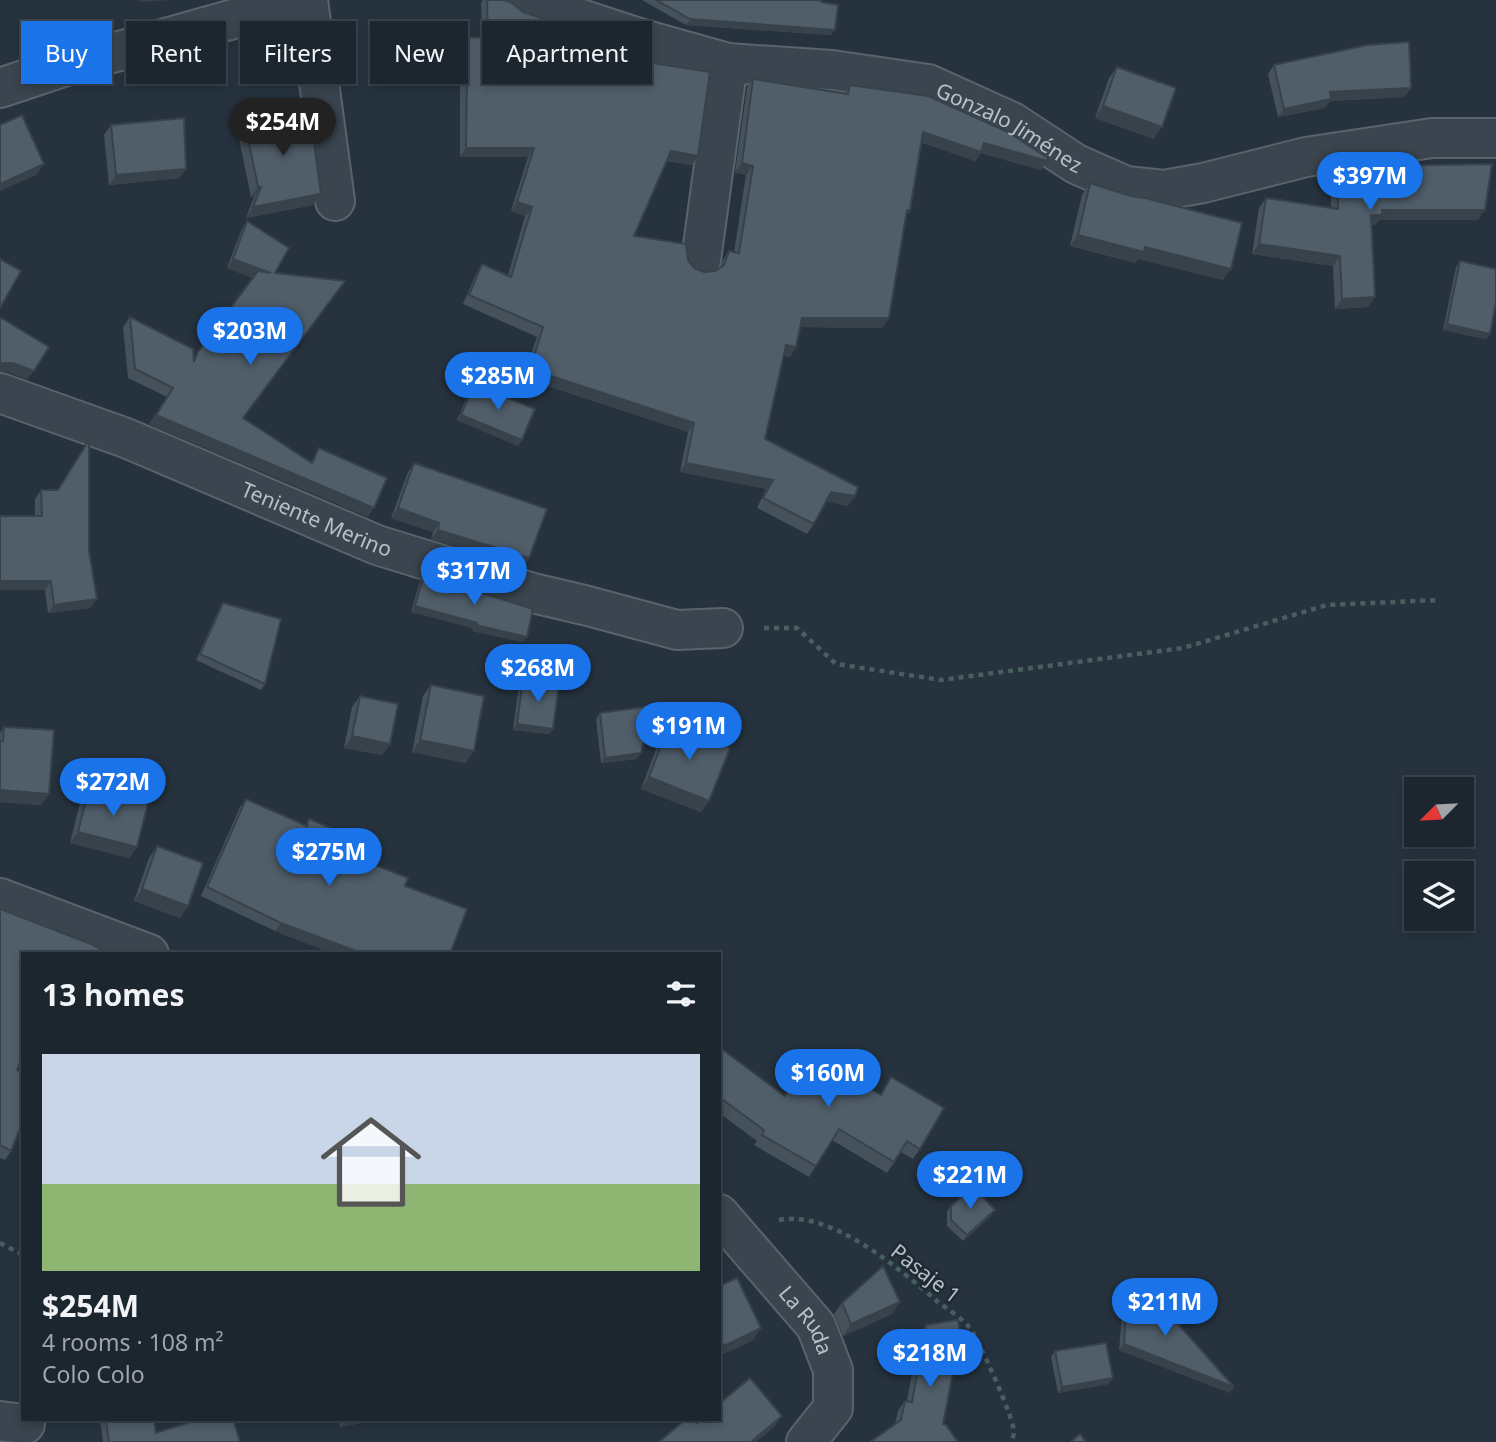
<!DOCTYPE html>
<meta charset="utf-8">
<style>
:root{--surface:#1c262f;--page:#29323b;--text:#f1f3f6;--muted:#a0a5aa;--line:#3a434b;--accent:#1a73e8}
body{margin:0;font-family:"Noto Sans",sans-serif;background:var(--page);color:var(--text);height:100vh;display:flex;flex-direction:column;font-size:26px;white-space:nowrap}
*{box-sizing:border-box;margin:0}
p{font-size:23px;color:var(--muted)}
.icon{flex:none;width:38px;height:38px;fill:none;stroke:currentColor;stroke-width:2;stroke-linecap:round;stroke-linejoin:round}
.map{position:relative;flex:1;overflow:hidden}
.sheet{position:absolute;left:21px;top:952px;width:700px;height:469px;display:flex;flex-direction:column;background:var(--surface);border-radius:0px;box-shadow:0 4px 10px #0003,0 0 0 2px var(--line)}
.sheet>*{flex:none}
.hud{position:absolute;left:21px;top:21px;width:700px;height:63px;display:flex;gap:14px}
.needle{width:46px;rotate:246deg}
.controls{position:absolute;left:1404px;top:777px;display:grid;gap:14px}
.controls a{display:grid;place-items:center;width:70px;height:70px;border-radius:0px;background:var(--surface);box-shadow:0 4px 10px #0003,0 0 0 2px var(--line);font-size:35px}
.price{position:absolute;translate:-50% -60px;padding:0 16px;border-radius:24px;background:var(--accent);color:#fff;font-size:23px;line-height:46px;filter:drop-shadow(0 2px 4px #0008)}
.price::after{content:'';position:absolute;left:50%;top:42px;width:21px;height:16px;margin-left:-10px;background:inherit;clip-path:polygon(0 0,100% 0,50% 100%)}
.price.active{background:#222;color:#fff}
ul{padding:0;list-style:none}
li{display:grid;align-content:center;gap:14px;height:371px;padding:0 21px}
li+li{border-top:2px solid var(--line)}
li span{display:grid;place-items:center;height:217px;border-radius:0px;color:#555}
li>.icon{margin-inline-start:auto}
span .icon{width:126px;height:126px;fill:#fffc;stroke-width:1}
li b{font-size:30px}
h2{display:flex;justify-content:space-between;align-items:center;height:84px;padding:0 21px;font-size:30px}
.chip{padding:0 24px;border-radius:0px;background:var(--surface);box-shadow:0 4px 10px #0003,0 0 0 2px var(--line);font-size:24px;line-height:63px}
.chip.active{background:var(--accent);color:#fff}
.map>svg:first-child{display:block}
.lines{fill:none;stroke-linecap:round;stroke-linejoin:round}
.minor-casing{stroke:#58636c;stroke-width:42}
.path{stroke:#495e5e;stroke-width:4.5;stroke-dasharray:5 5;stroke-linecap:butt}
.minor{stroke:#3a454f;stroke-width:38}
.wall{fill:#45515b}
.shaded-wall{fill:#38424a}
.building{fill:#505e6a;stroke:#38424a;stroke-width:2}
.labels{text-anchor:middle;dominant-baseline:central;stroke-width:5;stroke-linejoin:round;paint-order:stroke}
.street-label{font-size:21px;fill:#b7c0c9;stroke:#1f2a34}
</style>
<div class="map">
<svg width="1496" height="1442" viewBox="0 0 1496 1442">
<rect width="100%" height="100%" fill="#26333f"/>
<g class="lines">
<g class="minor-casing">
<g id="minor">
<path d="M308,0L335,201"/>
<path id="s1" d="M523,0L639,38L728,63L832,70L928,84L1012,122L1076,164L1126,186L1164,190L1203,183L1306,157L1432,138H1496"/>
<path d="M0,88L66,66L301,0"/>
<path d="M701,260L728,63"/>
<path id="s2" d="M0,393L126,438L377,545L533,593L588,606L677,630L723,628"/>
<path d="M0,898L149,954"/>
<path id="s3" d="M719,1214L816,1326L833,1370V1408L806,1442"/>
<path d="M0,1421L25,1424"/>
</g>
</g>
<g class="path">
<path d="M764,628H797L836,664L941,680L1183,648L1327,605L1439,600"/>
<path d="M779,1220C832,1210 899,1269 937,1301C947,1309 962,1318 970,1328C979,1341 1014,1418 1014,1432C1014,1435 1012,1439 1011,1442"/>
<path d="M0,1243L23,1255"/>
</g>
<use href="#minor" class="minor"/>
</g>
<g class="wall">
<path d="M483,0H504L595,54L698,156L692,165L667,161L634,236L688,260L694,268L704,272L715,271L720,268L723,260L729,251L734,252L746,175L735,172L747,88L753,79L844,94L850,85L1041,170L981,153L975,161L921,142L910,210L905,217L882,328L800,327L796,347L790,357L783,355L765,439L848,506L826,501L814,524L807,534L757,508L766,489L680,472L688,432L523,378L537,337L463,304L476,274L482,264L508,275L525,216L511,211L528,157H460V86L457,47L464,38L482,37L481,3Z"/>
<path d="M642,0H821L831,35L686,25Z"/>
<path d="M1274,65L1411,88L1404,97L1330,101L1325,108L1278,117L1268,74Z"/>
<path d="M1117,67L1154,139L1095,118L1109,78Z"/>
<path d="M244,119L308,143L321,194L313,205L246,218L254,197H251L237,129Z"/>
<path d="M111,125L179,178L109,185L104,135Z"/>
<path d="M1338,166H1382L1478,220H1379L1375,225H1372L1375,297L1368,307L1335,309L1333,266L1252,254L1259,208L1266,198L1331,208V175Z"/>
<path d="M1090,183L1131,196L1223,280L1138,259L1136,263L1070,246L1082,195Z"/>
<path d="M247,221L275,273L243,418L311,462L319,448L368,517L149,424L167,397L128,378L123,327L130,317L194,358L253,278L227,268L241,231Z"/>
<path d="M1460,261L1490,334L1486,339L1443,330L1456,267Z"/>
<path d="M474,384L522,440L518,446L457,420L470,390Z"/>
<path d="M89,440L90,608L48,613L35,516V499L41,490H58Z"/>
<path d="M414,463L529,558L523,567L431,539L433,532L391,518L408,472Z"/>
<path d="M424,575L523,642L472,631L473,628L411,612L420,581Z"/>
<path d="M223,603L265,684L261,690L196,660L219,609Z"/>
<path d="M523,679L553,729L549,734L513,730L519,685Z"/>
<path d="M431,685L466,763L412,752L423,696Z"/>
<path d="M360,696L390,744L382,755L344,748L352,707Z"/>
<path d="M600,713L637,759L601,763L596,719Z"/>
<path d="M669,724L709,801L701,812L641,789L661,736Z"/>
<path d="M4,727L41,805L0,802V733Z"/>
<path d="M89,788L137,847L129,858L70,843L81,799Z"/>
<path d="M246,799L305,825L309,819L345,853L405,886L450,954H334L275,931L201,896L240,807Z"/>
<path d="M157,846L180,918L134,901L149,858Z"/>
<path d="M0,909L23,954V1057L17,1070L11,1151L5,1160L0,1158Z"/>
<path d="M719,1047L784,1096L809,1054L880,1095L891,1077L920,1149L913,1159L901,1152L887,1173L832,1140L809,1177L754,1145L757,1141L719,1113Z"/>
<path d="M951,1206L991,1216L963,1241L947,1226V1212Z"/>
<path d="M719,1286L753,1340L719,1356Z"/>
<path d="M1127,1295L1230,1393L1119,1350L1123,1301Z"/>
<path d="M842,1303L892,1314L843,1336L834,1314Z"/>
<path d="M926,1325L957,1366L954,1367L943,1424H895L898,1411L905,1401H907L919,1335Z"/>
<path d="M1055,1351L1113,1378L1108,1384L1058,1393L1051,1357Z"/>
<path d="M100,1419H154L156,1433L199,1419H234L233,1420L240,1442H103Z"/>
<path d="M339,1419H383L340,1427Z"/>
</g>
<g class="shaded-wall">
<path d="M140,0H172L139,2Z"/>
<path d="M690,19L835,30L831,35L686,25Z"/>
<path d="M1411,88L1404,97L1330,101L1325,108L1278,117L1284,109L1330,92Z"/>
<path d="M1103,106L1162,127L1154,139L1095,118Z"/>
<path d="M923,132L984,143L1047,161L1041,170L981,153L975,161L917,141Z"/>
<path d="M466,148H534L528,157H460Z"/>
<path d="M671,151L698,156L692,165L665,160Z"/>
<path d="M742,163L753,166L746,175L735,172Z"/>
<path d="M44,164L36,175L0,191V184Z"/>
<path d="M186,169L179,178L109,185L116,175Z"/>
<path d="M258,187H261L254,197H251Z"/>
<path d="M321,194L313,205L246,218L253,207Z"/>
<path d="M517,202L532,207L525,216L511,211Z"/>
<path d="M1382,210H1485L1478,220H1379L1375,225H1365L1371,215Z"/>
<path d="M1078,235L1145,247L1231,269L1223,280L1138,259L1136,263L1070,246Z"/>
<path d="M1259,244L1340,256L1333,266L1252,254Z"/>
<path d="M233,259L271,273L265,282L227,268Z"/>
<path d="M1375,297L1368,307L1335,309L1342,299Z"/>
<path d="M802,318H889L882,328L795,327Z"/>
<path d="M1447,324L1490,334L1486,339L1443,330Z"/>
<path d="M786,345L796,347L790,357L779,355Z"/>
<path d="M3,363H13L34,371L27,380L7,372H0V364Z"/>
<path d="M530,369L694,423L688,432L523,378Z"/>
<path d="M156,415L374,508L368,517L149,424Z"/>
<path d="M461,415L522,440L518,446L457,420Z"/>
<path d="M686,463L773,480L766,489L680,472Z"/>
<path d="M831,492L855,496L848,506L824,501Z"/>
<path d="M398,508L439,523L433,532L391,518Z"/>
<path d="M438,530L529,558L523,567L431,539Z"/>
<path d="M0,581H51L45,590H0Z"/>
<path d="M97,599L90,608L48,613L54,605Z"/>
<path d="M415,606L477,623L473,628L411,612Z"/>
<path d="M476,625L527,637L523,642L472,631Z"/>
<path d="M517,724L553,729L549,734L513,730Z"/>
<path d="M352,736L390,744L382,755L344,748Z"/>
<path d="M420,740L474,751L466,763L412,752Z"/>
<path d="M641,753L637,759L601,763L605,758Z"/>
<path d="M649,777L709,801L701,812L641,789Z"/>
<path d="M0,790L49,794L41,805L0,802Z"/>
<path d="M78,832L137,847L129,858L70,843Z"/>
<path d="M142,889L188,906L180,918L134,901Z"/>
<path d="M281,923L364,954H334L275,931Z"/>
<path d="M995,1210L991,1216L963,1241L967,1235Z"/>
<path d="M900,1302L892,1314L843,1336L851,1324Z"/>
<path d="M761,1328L753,1340L719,1356V1353L724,1346Z"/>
<path d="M1124,1344L1234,1387L1230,1393L1119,1350Z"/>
<path d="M964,1356L957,1366L949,1367L956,1357Z"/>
<path d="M1113,1378L1108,1384L1058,1393L1062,1387Z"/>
<path d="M782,1416L774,1427L756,1442H751Z"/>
<path d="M346,1419H383L340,1427Z"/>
</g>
<g class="building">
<path d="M487,0H504L512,3L523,12L597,36L595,54L710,72L698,156L671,151L634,236L686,244L688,260L694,268L704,272L715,271L724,265L729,251L739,253L753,166L742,163L753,79L848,94L850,85L928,96L1008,132L1048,158L1047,161L984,143L981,152L923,132L910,210H907L889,318H802L796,347L786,345L765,439L858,487L855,496L831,492L814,524L763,498L773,480L686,463L694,423L530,369L543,327L469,295L482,264L511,277L532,207L517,202L534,148H466L467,76L464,38L488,37Z"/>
<path d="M656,0H821V2L838,5L835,30L690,19Z"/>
<path d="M1409,42L1411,88L1330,92L1331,99L1284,109L1274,65L1367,45Z"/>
<path d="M1117,67L1176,88L1162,127L1103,106Z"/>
<path d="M302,109L308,143L314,142L321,194L253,207L261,187H258L244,119Z"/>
<path d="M22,115L44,164L0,184V125Z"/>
<path d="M184,118L186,169L116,175L111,125Z"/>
<path d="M1355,163H1382V166L1492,164L1485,210H1382V215H1371L1375,297L1342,299L1340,256L1259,244L1266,198L1338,209V166Z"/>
<path d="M1090,183L1131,196L1145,198L1242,223L1231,269L1145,247L1144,252L1078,235Z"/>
<path d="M247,221L289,248L275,273L345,281L243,418L312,463L319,448L387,478L374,508L156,415L173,388L135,369L130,317L193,349L194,362L198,352L258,271L271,273L233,259Z"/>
<path d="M0,259L21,271L0,308Z"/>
<path d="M1460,261L1496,269V302L1490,334L1447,324Z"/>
<path d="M0,317L49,347L34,371L13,363H3L0,364Z"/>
<path d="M474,384L535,409L522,440L461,415Z"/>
<path d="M89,440V551L97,599L54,605L51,581H0V516H42L41,490H58Z"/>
<path d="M414,463L547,509L529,558L438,530L439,523L398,508Z"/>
<path d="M424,575L533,609L527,637L476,625L477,623L415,606Z"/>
<path d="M223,603L281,619L265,684L200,654Z"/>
<path d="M523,679L559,684L553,729L517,724Z"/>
<path d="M431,685L484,696L474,751L420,740Z"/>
<path d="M360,696L398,704L390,744L352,736Z"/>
<path d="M652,706L641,753L605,758L600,713Z"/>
<path d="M669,724L730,748L709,801L649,777Z"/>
<path d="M4,727L54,730L49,794L0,790V741H3Z"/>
<path d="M89,788L148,803L137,847L78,832Z"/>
<path d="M246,799L307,826L309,819L344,833L339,848L346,850L345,853L408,878L405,886L467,909L450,954H372L368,953V954H364L281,923L207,887Z"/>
<path d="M157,846L203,863L188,906L142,889Z"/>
<path d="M0,909L91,944L109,954H23V1055L17,1070L23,1072V1121L11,1151L0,1145Z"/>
<path d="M719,1047L785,1096L809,1054L881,1095L891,1077L944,1108L920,1149L907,1141L894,1162L839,1129L816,1166L762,1135L764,1130L719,1097Z"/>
<path d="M973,1186L995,1210L967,1235L951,1220V1206Z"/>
<path d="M883,1266L900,1302L851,1324L842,1303Z"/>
<path d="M737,1278L761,1328L724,1346L719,1337V1286Z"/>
<path d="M1127,1295L1155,1298L1234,1387L1124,1344Z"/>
<path d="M958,1320L964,1356L956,1357L943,1424L946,1425L958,1442H870L901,1420L905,1401L912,1402L926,1325Z"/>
<path d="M1106,1343L1113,1378L1062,1387L1055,1351Z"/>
<path d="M750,1378L782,1416L751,1442H659L686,1419H694L697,1423L702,1419H719V1404Z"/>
<path d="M106,1419H154L156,1433L199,1419H233L240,1442H109Z"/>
<path d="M1080,1434L1086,1442H1071Z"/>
</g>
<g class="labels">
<g class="street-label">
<text stroke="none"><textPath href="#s1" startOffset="508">Gonzalo Jiménez</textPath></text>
<text stroke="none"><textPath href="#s2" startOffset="341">Teniente Merino</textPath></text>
<text transform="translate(926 1273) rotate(38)">Pasaje 1</text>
<text stroke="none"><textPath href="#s3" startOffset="138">La Ruda</textPath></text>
</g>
</g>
</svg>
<div class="controls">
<a><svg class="needle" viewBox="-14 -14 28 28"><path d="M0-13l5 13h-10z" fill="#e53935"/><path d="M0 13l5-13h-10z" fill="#a0a5aa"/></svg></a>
<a><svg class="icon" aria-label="layers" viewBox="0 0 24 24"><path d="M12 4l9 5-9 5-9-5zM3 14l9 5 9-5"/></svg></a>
</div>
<b class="price active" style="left:283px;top:158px">$254M</b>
<b class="price" style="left:1370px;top:212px">$397M</b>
<b class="price" style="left:250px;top:367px">$203M</b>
<b class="price" style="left:498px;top:412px">$285M</b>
<b class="price" style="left:474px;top:607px">$317M</b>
<b class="price" style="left:538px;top:704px">$268M</b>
<b class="price" style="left:689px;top:762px">$191M</b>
<b class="price" style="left:113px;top:818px">$272M</b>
<b class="price" style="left:329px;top:888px">$275M</b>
<b class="price" style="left:828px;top:1109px">$160M</b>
<b class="price" style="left:970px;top:1211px">$221M</b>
<b class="price" style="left:1165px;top:1338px">$211M</b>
<b class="price" style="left:930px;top:1389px">$218M</b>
<div class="hud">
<a class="chip active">Buy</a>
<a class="chip">Rent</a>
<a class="chip">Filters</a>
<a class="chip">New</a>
<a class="chip">Apartment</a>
</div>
<section class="sheet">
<h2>13 homes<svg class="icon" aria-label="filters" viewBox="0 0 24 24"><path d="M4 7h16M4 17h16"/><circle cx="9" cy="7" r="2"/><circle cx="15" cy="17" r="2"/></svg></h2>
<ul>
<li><span style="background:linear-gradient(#c9d6e8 60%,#8fb573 0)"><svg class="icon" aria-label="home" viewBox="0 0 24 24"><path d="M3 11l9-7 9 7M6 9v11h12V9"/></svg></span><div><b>$254M</b><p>4 rooms · 108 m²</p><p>Colo Colo</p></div></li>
</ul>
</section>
</div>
